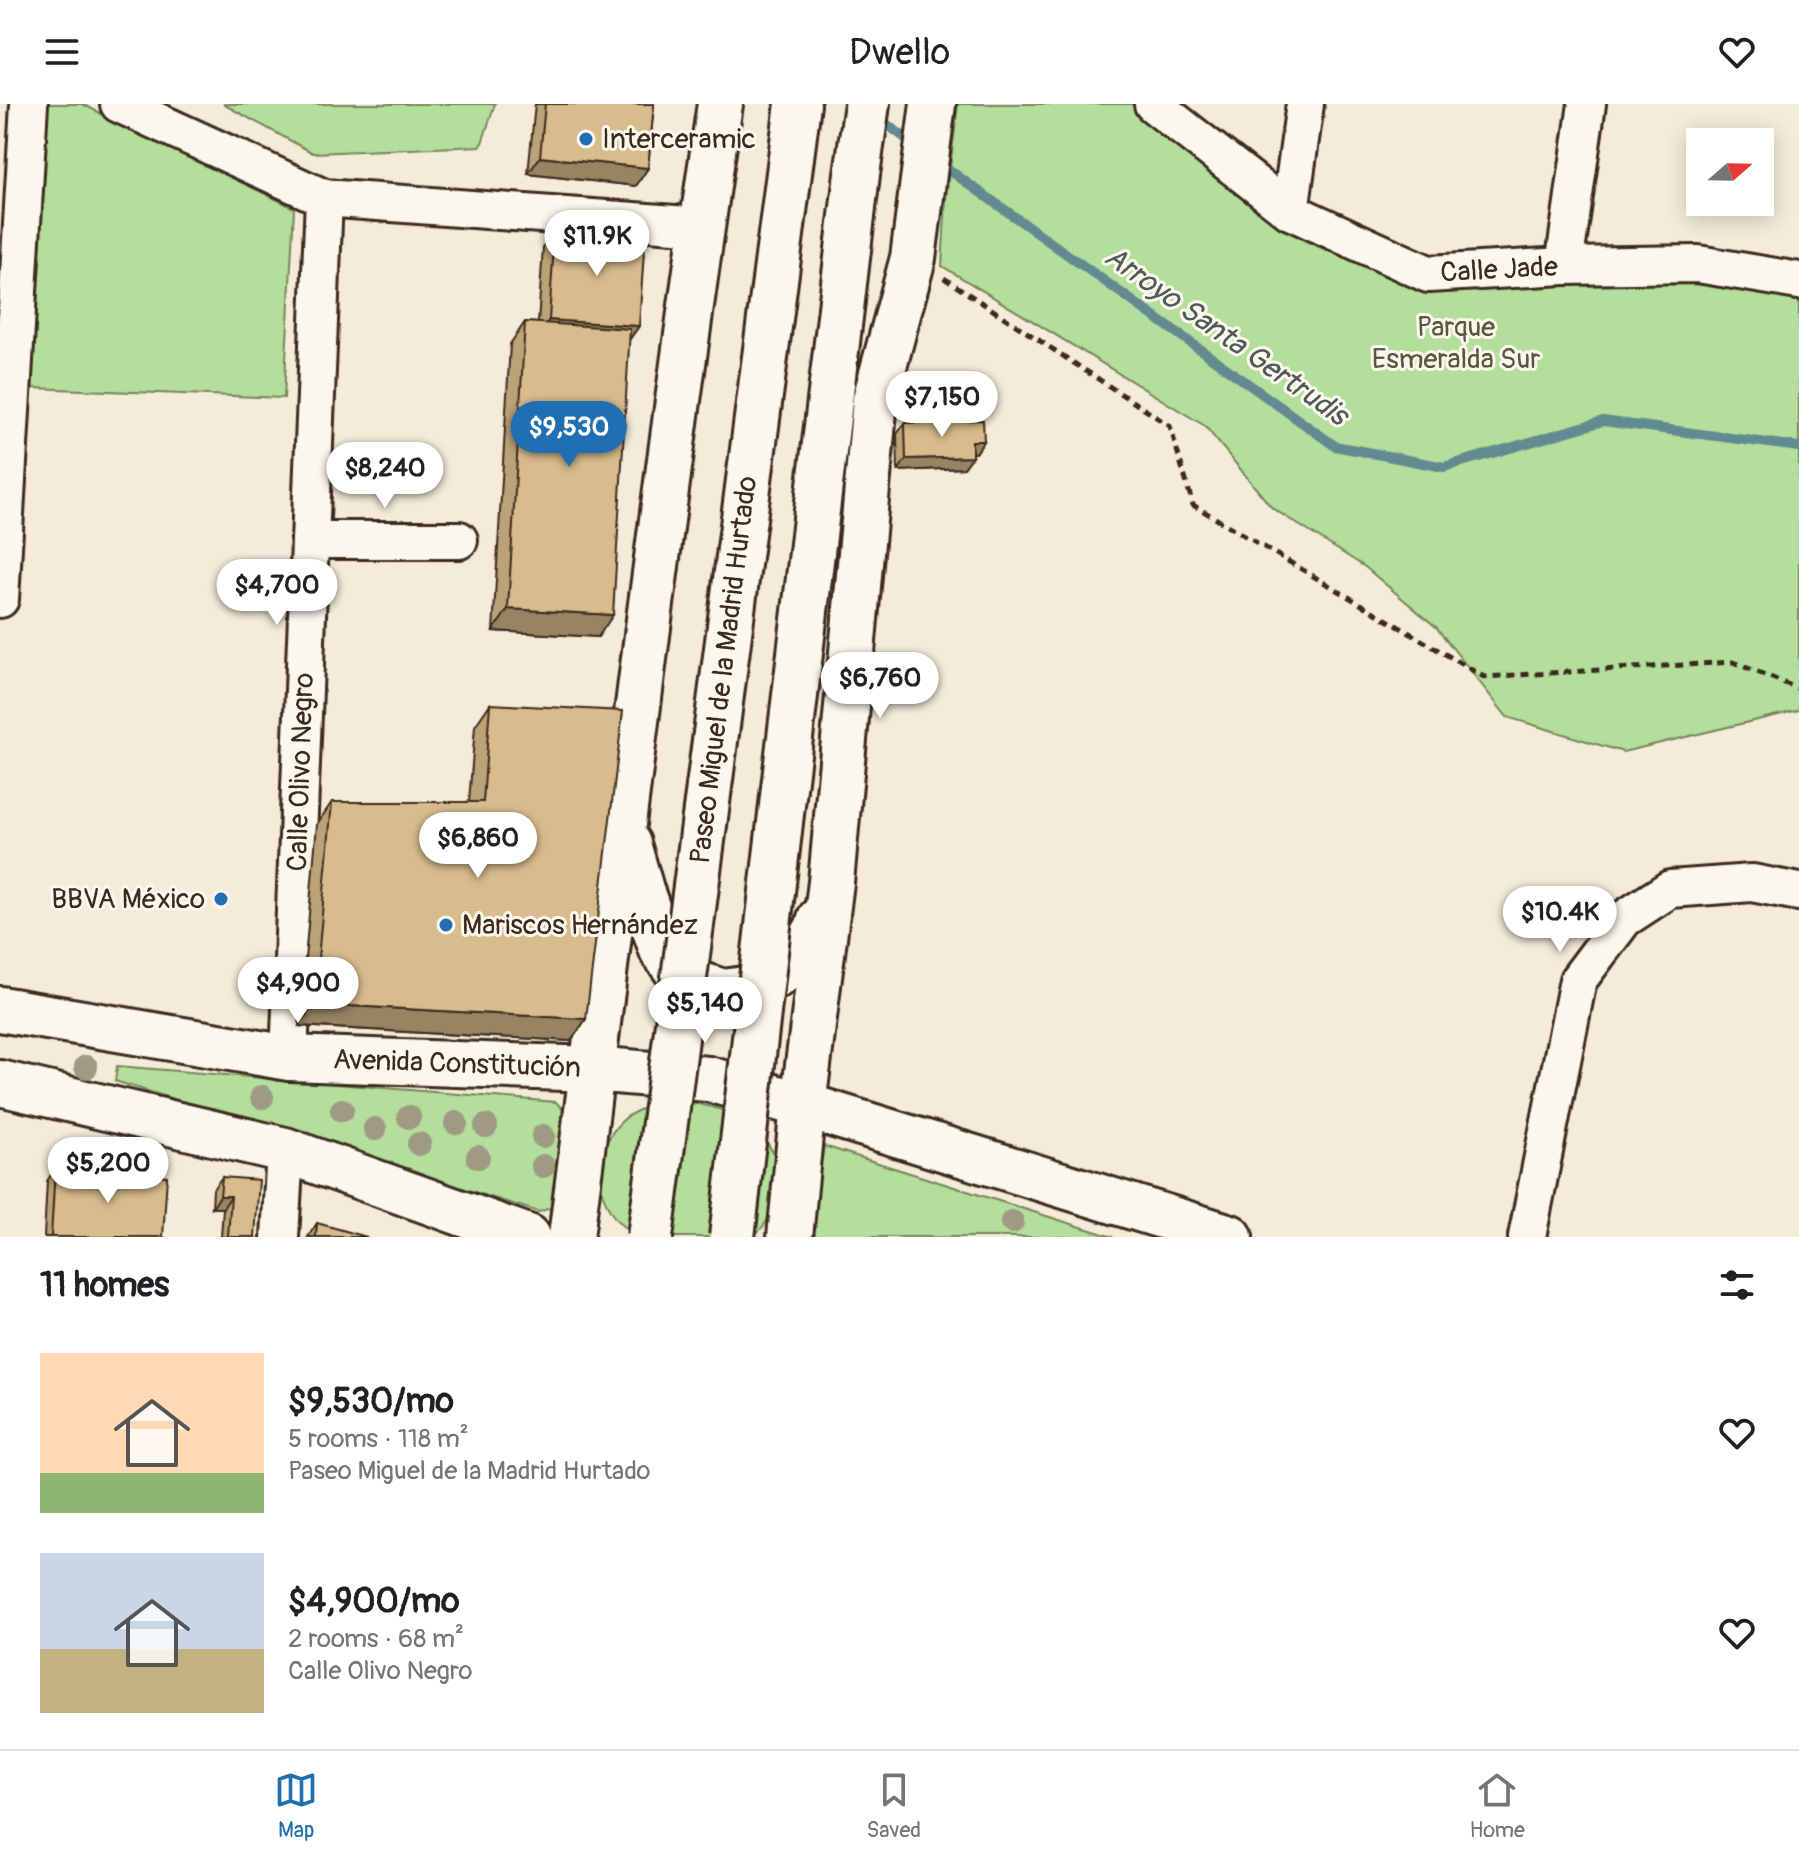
<!DOCTYPE html>
<meta charset="utf-8">
<style>
:root{--surface:#fff;--page:#f2f2f2;--text:#202124;--muted:#757577;--line:#e0e0e0;--accent:#1f6fb2}
body{margin:0;font-family:Pangolin,sans-serif;background:var(--page);color:var(--text);height:100vh;display:flex;flex-direction:column;font-size:30px;white-space:nowrap}
*{box-sizing:border-box;margin:0}
p{font-size:26px;color:var(--muted)}
.icon{flex:none;width:44px;height:44px;fill:none;stroke:currentColor;stroke-width:2;stroke-linecap:round;stroke-linejoin:round}
.map{position:relative;height:1133px;overflow:hidden}
.drawer{display:flex;flex-direction:column;background:var(--surface);flex:1}
.drawer>*{flex:none}
.needle{width:52px;rotate:70deg}
.tools{position:absolute;left:1686px;top:24px;display:grid;gap:16px}
.tools a{display:grid;place-items:center;width:88px;height:88px;border-radius:0px;background:var(--surface);box-shadow:0 4px 20px #0003;font-size:40px}
.price{position:absolute;translate:-50% -68px;padding:0 18px;border-radius:28px;background:#fff;color:#222;font-size:26px;line-height:52px;filter:drop-shadow(0 2px 4px #0008)}
.price::after{content:'';position:absolute;left:50%;top:48px;width:24px;height:18px;margin-left:-12px;background:inherit;clip-path:polygon(0 0,100% 0,50% 100%)}
.price.current{background:var(--accent);color:#fff}
ul{padding:0;list-style:none}
li{display:flex;align-items:center;gap:24px;height:200px;padding:0 40px}
li span{display:grid;place-items:center;flex:none;width:224px;height:160px;border-radius:0px;color:#555}
li>.icon{margin-inline-start:auto}
span .icon{width:96px;height:96px;fill:#fffc;stroke-width:1}
li b{font-size:34px}
h2{display:flex;justify-content:space-between;align-items:center;height:96px;padding:0 40px;font-size:34px}
header{display:flex;justify-content:space-between;align-items:center;height:104px;padding:0 40px;background:var(--surface);font-size:36px;font-weight:600}
.tab-bar{display:flex;justify-content:space-around;align-items:center;height:112px;border-top:2px solid var(--line);background:var(--surface);font-size:22px;color:var(--muted)}
.tab-bar a{display:grid;justify-items:center;gap:4px}
.tab-bar .current{color:var(--accent)}
.map>svg:first-child{display:block}
.green{fill:#b3de9b;stroke:#77845c;stroke-width:2}
.lines{fill:none;stroke-linecap:round;stroke-linejoin:round}
.stream{stroke:#638a91;stroke-width:10}
.street-casing{stroke:#3b2a1e;stroke-width:42}
.secondary-casing{stroke:#3b2a1e;stroke-width:50}
.highway-casing{stroke:#3b2a1e;stroke-width:50}
.path{stroke:#3b2a1e;stroke-width:5;stroke-dasharray:8 6;stroke-linecap:butt}
.street{stroke:#fbf7ec;stroke-width:36}
.secondary{stroke:#fbf7ec;stroke-width:44}
.highway{stroke:#fbf7ec;stroke-width:44}
.highway-bridge-casing{stroke:#3b2a1e;stroke-width:50;stroke-linecap:butt}
.highway-bridge{stroke:#fbf7ec;stroke-width:44}
.tree{fill:#9f9a83}
.wall{fill:#baa279;stroke:#3b2a1e;stroke-width:2}
.shaded-wall{fill:#978463;stroke:#3b2a1e;stroke-width:2}
.building{fill:#d8bc8d;stroke:#3b2a1e;stroke-width:2}
.poi-dot{fill:#1f6fb2;stroke:#fbf7ec;stroke-width:3}
.labels{text-anchor:middle;dominant-baseline:central;stroke-width:6;stroke-linejoin:round;paint-order:stroke}
.poi-label{font-size:28px;fill:#3b2a1e;stroke:#fbf7ec;text-anchor:start}
.street-label{font-size:28px;fill:#3b2a1e;stroke:#fbf7ec}
.park-label{font-size:28px;fill:#59573d;stroke:#fbf7ec}
.water-label{font-size:30px;font-style:italic;fill:#4f5a57;stroke:#fbf7ec}
</style>
<header><svg class="icon" aria-label="menu" viewBox="0 0 24 24"><path d="M4 6h16M4 12h16M4 18h16"/></svg>Dwello<svg class="icon" aria-label="heart" viewBox="0 0 24 24"><path d="M12 20l-8-8c-3-5 5-10 8-4 3-6 11-1 8 4z"/></svg></header>
<div class="map">
<svg width="1799" height="1133" viewBox="0 0 1799 1133">
<rect width="100%" height="100%" fill="#f4ebd9"/>
<filter id="ink" filterUnits="userSpaceOnUse"><feTurbulence type="fractalNoise" baseFrequency=".0125" numOctaves="2"/><feDisplacementMap in="SourceGraphic" scale="16" xChannelSelector="R" yChannelSelector="G"/><feConvolveMatrix kernelMatrix="1 2 1 2 8 2 1 2 1" color-interpolation-filters="sRGB"/></filter>
<g filter="url(#ink)">
<g class="green">
<path d="M43,0H82L294,104L284,294L32,284Z"/>
<path d="M223,0H495L481,42L313,49Z"/>
<path d="M958,0H1136L1214,69L1305,137L1432,189L1611,177L1721,181L1799,197V606L1623,648L1507,613L1436,523L1365,463L1272,404L1205,322L942,162L946,95Z"/>
<path d="M117,962L556,998L574,1017L562,1100L539,1108L115,977Z"/>
<path d="M667,998C678,999 688,999 698,1000C731,1005 769,1026 777,1061C778,1068 776,1078 775,1085C772,1108 771,1118 752,1133C723,1133 695,1133 666,1133C657,1133 644,1133 636,1131C593,1110 589,1047 623,1016C636,1005 651,1001 667,998Z"/>
<path d="M824,1042L1113,1133H809Z"/>
</g>
<g class="lines">
<g class="stream">
<path d="M877,13L916,42"/>
<path d="M938,58L1335,342L1444,363L1603,317L1799,343"/>
</g>
<g class="street-casing">
<g id="street">
<path d="M119,0L324,94L702,122"/>
<path d="M1153,0L1290,107L1428,170L1564,162L1698,160L1799,177"/>
<path d="M1290,107L1305,0"/>
<path d="M1564,162L1587,0"/>
<path d="M310,436H459"/>
<path d="M0,495L29,0"/>
<path d="M289,954L324,94"/>
<path d="M280,1133L285,1046"/>
<path d="M1527,1133L1578,876L1624,815L1670,785L1752,779L1799,788"/>
</g>
</g>
<g class="secondary-casing">
<g id="secondary">
<path d="M628,740L642,789L662,846L683,875L723,888L745,885L773,874L800,854L817,825L820,815"/>
<path d="M0,905L289,954L592,965L708,975L803,1001L1230,1133"/>
<path d="M0,979L285,1046L528,1133"/>
<path d="M571,1133C619,755 664,377 720,0"/>
<path d="M790,1133L803,1001L831,778L875,296L913,154L933,0"/>
</g>
</g>
<g class="highway-casing">
<g id="highway">
<path d="M709,683L798,0"/>
<path d="M784,684L857,70L867,0"/>
</g>
</g>
<path class="path" d="M944,174L1170,322L1193,401L1484,573L1733,558L1799,585"/>
<use href="#street" class="street"/>
<use href="#secondary" class="secondary"/>
<use href="#highway" class="highway"/>
<g class="highway-bridge-casing">
<g id="highway-bridge">
<path d="M650,1133L709,683"/>
<path d="M732,1133L784,684"/>
</g>
</g>
<use href="#highway-bridge" class="highway-bridge"/>
</g>
<g class="tree">
<circle cx="86" cy="963" r="12"/>
<circle cx="262" cy="993" r="12"/>
<circle cx="342" cy="1006" r="12"/>
<circle cx="409" cy="1013" r="12"/>
<circle cx="456" cy="1019" r="12"/>
<circle cx="486" cy="1022" r="12"/>
<circle cx="375" cy="1025" r="12"/>
<circle cx="543" cy="1032" r="12"/>
<circle cx="419" cy="1040" r="12"/>
<circle cx="478" cy="1053" r="12"/>
<circle cx="543" cy="1062" r="12"/>
<circle cx="1012" cy="1118" r="12"/>
</g>
<g class="wall">
<path d="M535,0H654L648,64L636,82L528,70Z"/>
<path d="M555,126L639,222L629,236L598,533L493,527L510,240L525,218L538,219L543,143Z"/>
<path d="M905,319L984,337L976,349H972V353L964,364L898,367L897,330Z"/>
<path d="M490,600L586,915L571,937L299,922L317,720L332,698H469L475,622Z"/>
<path d="M55,1065L163,1133H44L47,1077Z"/>
<path d="M222,1073L255,1133H221L223,1104H212L213,1085Z"/>
<path d="M317,1119L316,1133H308Z"/>
</g>
<g class="shaded-wall">
<path d="M540,53L648,64L636,82L528,70Z"/>
<path d="M549,216L639,222L627,239L537,233Z"/>
<path d="M972,337H984L976,349H964Z"/>
<path d="M972,353L964,364L898,367L906,355Z"/>
<path d="M508,505L613,511L598,533L493,527Z"/>
<path d="M314,900L586,915L571,937L299,922Z"/>
<path d="M220,1092H231L223,1104H212Z"/>
</g>
<g class="building">
<path d="M545,0H654L648,64L540,53Z"/>
<path d="M555,126L645,132L639,222L549,216Z"/>
<path d="M525,218L630,225L613,511L508,505Z"/>
<path d="M983,316L984,337H972V353L906,355L905,319Z"/>
<path d="M490,600L623,607L586,915L314,900L332,698H483Z"/>
<path d="M55,1065L167,1072L163,1133H51Z"/>
<path d="M222,1073L259,1076L255,1133H228L231,1092H220Z"/>
<path d="M317,1119L367,1133H316Z"/>
</g>
</g>
<g class="poi-dot">
<circle cx="586" cy="35" r="8"/>
<circle cx="221" cy="795" r="8"/>
<circle cx="446" cy="821" r="8"/>
</g>
<g class="labels">
<g class="poi-label">
<text x="602" y="35">Interceramic</text>
<text x="205" y="795" text-anchor="end">BBVA México</text>
<text x="462" y="821">Mariscos Hernández</text>
</g>
<g class="street-label">
<text transform="translate(1499 166) rotate(-3)">Calle Jade</text>
<text transform="translate(724 566) rotate(-83)">Paseo Miguel de la Madrid Hurtado</text>
<text transform="translate(301 668) rotate(-88)">Calle Olivo Negro</text>
<text transform="translate(457 960) rotate(2)">Avenida Constitución</text>
</g>
<g class="park-label">
<text x="1456" y="223">Parque<tspan x="1456" dy="32">Esmeralda Sur</tspan></text>
</g>
<g class="water-label">
<text transform="translate(1226 232) rotate(35)">Arroyo Santa Gertrudis</text>
</g>
</g>
</svg>
<div class="tools">
<a><svg class="needle" viewBox="-14 -14 28 28"><path d="M0-13l5 13h-10z" fill="#e53935"/><path d="M0 13l5-13h-10z" fill="#757577"/></svg></a>
</div>
<b class="price" style="left:597px;top:174px">$11.9K</b>
<b class="price" style="left:942px;top:335px">$7,150</b>
<b class="price current" style="left:569px;top:365px">$9,530</b>
<b class="price" style="left:385px;top:406px">$8,240</b>
<b class="price" style="left:277px;top:523px">$4,700</b>
<b class="price" style="left:880px;top:616px">$6,760</b>
<b class="price" style="left:478px;top:776px">$6,860</b>
<b class="price" style="left:1560px;top:850px">$10.4K</b>
<b class="price" style="left:298px;top:921px">$4,900</b>
<b class="price" style="left:705px;top:941px">$5,140</b>
<b class="price" style="left:108px;top:1101px">$5,200</b>
</div>
<section class="drawer">
<h2>11 homes<svg class="icon" aria-label="filters" viewBox="0 0 24 24"><path d="M4 7h16M4 17h16"/><circle cx="9" cy="7" r="2"/><circle cx="15" cy="17" r="2"/></svg></h2>
<ul>
<li><span style="background:linear-gradient(#ffd9b3 75%,#8fb573 0)"><svg class="icon" aria-label="home" viewBox="0 0 24 24"><path d="M3 11l9-7 9 7M6 9v11h12V9"/></svg></span><div><b>$9,530/mo</b><p>5 rooms · 118 m²</p><p>Paseo Miguel de la Madrid Hurtado</p></div><svg class="icon" aria-label="heart" viewBox="0 0 24 24"><path d="M12 20l-8-8c-3-5 5-10 8-4 3-6 11-1 8 4z"/></svg></li>
<li><span style="background:linear-gradient(#c9d6e8 60%,#c2b280 0)"><svg class="icon" aria-label="home" viewBox="0 0 24 24"><path d="M3 11l9-7 9 7M6 9v11h12V9"/></svg></span><div><b>$4,900/mo</b><p>2 rooms · 68 m²</p><p>Calle Olivo Negro</p></div><svg class="icon" aria-label="heart" viewBox="0 0 24 24"><path d="M12 20l-8-8c-3-5 5-10 8-4 3-6 11-1 8 4z"/></svg></li>
</ul>
</section>
<nav class="tab-bar">
<a class="current"><svg class="icon" aria-label="map" viewBox="0 0 24 24"><path d="M3 6l6-2 6 2 6-2v14l-6 2-6-2-6 2zM9 4v14M15 6v14"/></svg>Map</a>
<a><svg class="icon" aria-label="saved" viewBox="0 0 24 24"><path d="M7 4h10v16l-5-4-5 4z"/></svg>Saved</a>
<a><svg class="icon" aria-label="home" viewBox="0 0 24 24"><path d="M3 11l9-7 9 7M6 9v11h12V9"/></svg>Home</a>
</nav>
